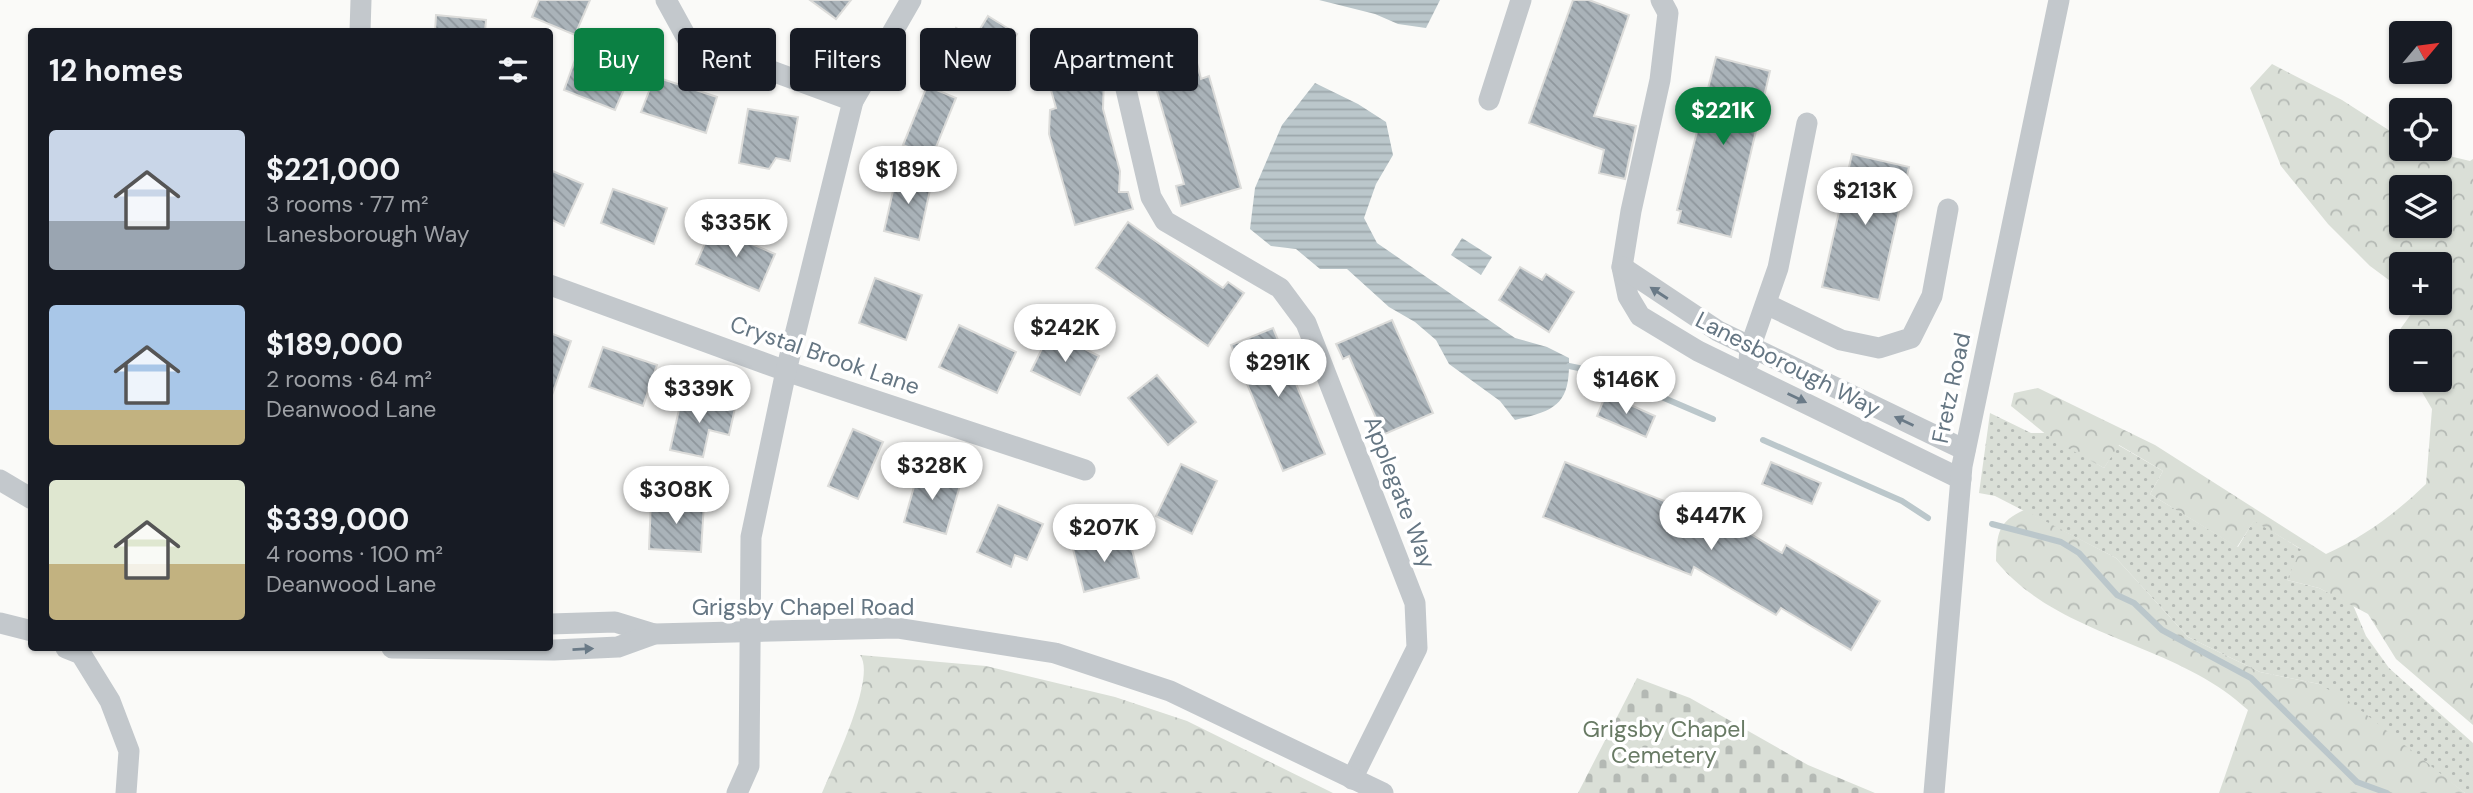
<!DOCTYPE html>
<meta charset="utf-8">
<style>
:root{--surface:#171b24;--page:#242831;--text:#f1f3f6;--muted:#9ea1a6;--accent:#0b8043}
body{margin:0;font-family:"DM Sans",sans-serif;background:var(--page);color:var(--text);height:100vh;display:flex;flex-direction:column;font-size:26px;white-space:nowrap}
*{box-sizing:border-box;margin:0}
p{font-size:23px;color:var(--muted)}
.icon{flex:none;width:38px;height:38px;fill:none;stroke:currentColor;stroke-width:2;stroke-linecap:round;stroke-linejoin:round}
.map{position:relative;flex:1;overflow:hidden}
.details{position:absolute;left:28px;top:28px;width:525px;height:623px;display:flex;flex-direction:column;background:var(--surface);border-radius:7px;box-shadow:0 2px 5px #0004}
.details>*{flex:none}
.banner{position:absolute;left:574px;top:28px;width:665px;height:63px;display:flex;gap:14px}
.needle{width:46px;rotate:61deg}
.controls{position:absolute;left:2389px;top:21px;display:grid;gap:14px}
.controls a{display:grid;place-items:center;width:63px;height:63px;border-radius:7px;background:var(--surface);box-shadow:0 2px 5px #0004;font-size:35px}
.price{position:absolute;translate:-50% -60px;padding:0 16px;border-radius:24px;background:#fff;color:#222;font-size:23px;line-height:46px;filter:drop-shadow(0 2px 4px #0008)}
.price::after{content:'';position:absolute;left:50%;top:42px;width:21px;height:16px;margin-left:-10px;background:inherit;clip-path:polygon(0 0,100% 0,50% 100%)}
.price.on{background:var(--accent);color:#fff}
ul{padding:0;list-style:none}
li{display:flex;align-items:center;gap:21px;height:175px;padding:0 21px}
li span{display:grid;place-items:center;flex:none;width:196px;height:140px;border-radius:7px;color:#555}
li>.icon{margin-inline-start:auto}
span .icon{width:84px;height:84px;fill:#fffc;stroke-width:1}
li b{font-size:30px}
h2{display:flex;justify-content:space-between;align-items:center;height:84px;padding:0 21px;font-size:30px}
.tag{padding:0 24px;border-radius:7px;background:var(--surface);box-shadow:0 2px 5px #0004;font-size:24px;line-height:63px}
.tag.on{background:var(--accent);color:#fff}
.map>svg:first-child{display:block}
.grass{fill:url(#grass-dots)}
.forest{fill:url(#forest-crowns);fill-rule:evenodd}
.cemetery{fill:url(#cemetery-stones)}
.water{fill:url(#water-rules)}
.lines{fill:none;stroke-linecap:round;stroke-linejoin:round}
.stream{stroke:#bbc7cb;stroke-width:6}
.building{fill:url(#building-back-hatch);stroke:#dcdcda;stroke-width:2}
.minor{stroke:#c3c8cc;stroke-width:21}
.oneway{fill:#6a7a87}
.labels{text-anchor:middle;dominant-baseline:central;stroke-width:7;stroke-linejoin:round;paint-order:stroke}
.street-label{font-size:23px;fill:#657683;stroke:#fff}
.park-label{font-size:23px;fill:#687a64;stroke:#fff}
</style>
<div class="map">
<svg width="2473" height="793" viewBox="0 0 2473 793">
<defs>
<pattern id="grass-dots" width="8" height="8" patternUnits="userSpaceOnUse" patternTransform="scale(1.75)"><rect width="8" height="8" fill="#dadfd7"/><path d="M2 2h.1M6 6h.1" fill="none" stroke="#b4b9b4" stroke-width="1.8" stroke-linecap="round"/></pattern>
<pattern id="forest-crowns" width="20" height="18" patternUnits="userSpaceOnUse" patternTransform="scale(1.75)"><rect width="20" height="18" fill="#dadfd7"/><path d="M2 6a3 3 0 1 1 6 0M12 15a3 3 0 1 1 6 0" fill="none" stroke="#b4b9b4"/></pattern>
<pattern id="cemetery-stones" width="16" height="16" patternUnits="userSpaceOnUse" patternTransform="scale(1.75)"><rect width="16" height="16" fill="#dadfd7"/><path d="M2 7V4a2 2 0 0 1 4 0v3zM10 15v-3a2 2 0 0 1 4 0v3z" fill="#b4b9b4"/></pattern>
<pattern id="water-rules" width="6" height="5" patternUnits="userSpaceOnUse" patternTransform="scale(1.75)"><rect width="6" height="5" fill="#bbc7cb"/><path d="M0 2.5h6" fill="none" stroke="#9ca6aa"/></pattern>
<pattern id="building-back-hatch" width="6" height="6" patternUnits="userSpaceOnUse" patternTransform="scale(1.75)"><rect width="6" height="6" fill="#aab3b9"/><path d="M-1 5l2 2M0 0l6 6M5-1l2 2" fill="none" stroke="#8e969c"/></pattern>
</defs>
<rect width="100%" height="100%" fill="#fafaf8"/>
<path class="grass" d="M1990,413L2031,433H2045L2104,468L2118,445L2163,471L2150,494L2238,547L2254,520L2302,550L2287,580L2319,588L2353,605L2366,636L2389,668L2473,743V793H2465L2319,684L2260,672L2188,637L2116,558L1995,496L1979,493Z"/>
<g class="forest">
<path d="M2272,64L2342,100L2401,138V149H2420L2470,161L2473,159V725L2396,659L2368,614L2319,588L2287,580L2301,549L2254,521L2237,547L2150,494L2163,471L2119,445L2104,468L2053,440L2011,406L2014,393L2038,388L2155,445L2326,554C2364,537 2396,513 2426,484L2432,409L2415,380H2440V341H2401V360L2394,350L2401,328L2419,303H2440V264H2401V289L2370,266L2328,224L2281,166L2250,88ZM2401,187H2440V226H2401Z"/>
<path d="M2024,510L2116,558L2188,637L2260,672L2319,684L2353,704L2465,793H2219L2248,710C2176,642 2059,638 1996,561C1997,533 1998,522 2024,510Z"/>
<path d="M860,655L986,666L1115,697L1187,721L1333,793H822C833,766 877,677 860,655Z"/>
</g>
<path class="cemetery" d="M1637,678L1690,698L1808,765L1875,793H1578Z"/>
<g class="water">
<path d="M1319,0H1440L1426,28L1398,24L1375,14Z"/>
<path d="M1315,83L1358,104L1386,122L1393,155L1376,184L1364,218L1377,243L1515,338L1547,347L1569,358C1570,403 1558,410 1515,420L1500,401L1449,364L1436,340L1415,322L1389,307L1347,269H1320L1296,249L1271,246L1250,229L1255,188L1282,125Z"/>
<path d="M1462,238L1492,257L1481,275L1451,255Z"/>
</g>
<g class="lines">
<g class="stream">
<path d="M1569,366L1608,374L1713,419"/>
<path d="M1763,440L1902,501L1928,518"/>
<path d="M1992,524L2061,542L2079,553L2117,595L2134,603L2162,630L2251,678L2357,782L2387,793"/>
</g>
</g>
<g class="building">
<path d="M539,0H590L575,35L532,17Z"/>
<path d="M810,0H851L836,19Z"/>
<path d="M1573,0H1589L1629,15L1594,116L1636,126L1625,179L1599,173L1604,150L1529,123Z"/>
<path d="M436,15L486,20L485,32H435Z"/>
<path d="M988,16L1017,34L985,85L939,56L956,28L974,39Z"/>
<path d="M1064,51L1076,84L1104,77L1103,109L1120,171L1119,192H1128L1133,209L1075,225L1049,134L1050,110L1056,108L1051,90L1062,87Z"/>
<path d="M576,57L629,78L615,110L564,90Z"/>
<path d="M1716,57L1770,71L1731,237L1678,223L1681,211L1677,210Z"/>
<path d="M1196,59L1201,79L1209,76L1241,188L1181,206L1176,186L1184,184L1156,88L1151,89L1147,73Z"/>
<path d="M659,78L717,97L706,133L641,112L651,86L656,88Z"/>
<path d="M927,86L956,98L932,157L903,145Z"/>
<path d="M748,109L798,117L790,161L776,158L769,169L739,163Z"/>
<path d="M1852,154L1909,167L1879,300L1822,287Z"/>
<path d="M550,170L583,184L564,226L550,219Z"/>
<path d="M897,173L932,181L919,240L884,231Z"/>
<path d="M613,189L667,208L654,244L601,223Z"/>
<path d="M1128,222L1223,288L1228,282L1244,293L1208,346L1096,268Z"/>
<path d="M712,227L775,254L759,291L696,264Z"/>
<path d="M1520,267L1542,280L1546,274L1574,292L1549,332L1499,300Z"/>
<path d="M875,278L922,295L906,340L859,323Z"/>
<path d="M1392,320L1433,413L1378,437L1371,421L1376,418L1349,356L1343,359L1336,344Z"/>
<path d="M959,325L1016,352L997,393L939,367Z"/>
<path d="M1273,328L1325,454L1283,471L1231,345Z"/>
<path d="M1050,332L1099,356L1080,395L1031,371Z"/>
<path d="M550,333L571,341L552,395H550Z"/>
<path d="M603,347L657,365L643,406L589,387Z"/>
<path d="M1157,375L1196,422L1168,445L1128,398Z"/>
<path d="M1606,394L1655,416L1646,437L1597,416Z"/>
<path d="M682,396L735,408L729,435L709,430L703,457L670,450Z"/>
<path d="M853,429L883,442L858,499L828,486Z"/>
<path d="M1565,462L1738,530L1739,527L1782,553L1786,545L1880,601L1851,650L1781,608L1776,615L1694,567L1691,575L1543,517Z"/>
<path d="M1771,462L1821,483L1812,504L1762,484Z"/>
<path d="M1181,464L1217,481L1192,534L1156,516Z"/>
<path d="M919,469L961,482L946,534L904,522Z"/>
<path d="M651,500L704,503L701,552L649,549Z"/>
<path d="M998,505L1043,524L1027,560L1015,555L1011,567L977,552Z"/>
<path d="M1103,537L1105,547L1130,541L1139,578L1084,592L1072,545Z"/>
</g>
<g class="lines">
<g class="minor">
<path d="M666,0L688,40L853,101"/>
<path d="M1661,0L1668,13L1660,80L1631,211L1622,267L1628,296L1640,316L1698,351L1961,479"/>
<path d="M360,32L361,0"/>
<path d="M1116,46L1151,197L1165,221L1280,288L1306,323L1415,603L1417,648L1352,779"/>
<path d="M1489,100L1521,0"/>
<path d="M1622,267L1718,331L1965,450"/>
<path d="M550,285L786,371L1085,470"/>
<path d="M1766,304L1841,340L1879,348L1911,338L1932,296L1948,209"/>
<path d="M1749,361L1750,348L1778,268L1807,123"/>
<path d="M0,480L32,499"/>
<path d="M0,623L32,631"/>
<path d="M550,624L615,622L654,634"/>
<path d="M66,648L81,654L110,701L129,751L126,793"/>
<path d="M392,648L554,650L618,647L654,634L897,628L1055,653L1170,691L1383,793"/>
<path d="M737,793L749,766L751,537L786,371L853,101L911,0"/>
<path d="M1934,793L1962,466L2059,0"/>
</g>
</g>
<defs><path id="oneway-solid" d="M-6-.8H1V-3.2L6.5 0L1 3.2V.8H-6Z" transform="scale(1.75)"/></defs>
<g class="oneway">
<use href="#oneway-solid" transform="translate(1659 293) rotate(-147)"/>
<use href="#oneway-solid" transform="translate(1797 398) rotate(26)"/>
<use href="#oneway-solid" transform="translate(1904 421) rotate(-155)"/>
<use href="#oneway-solid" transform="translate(583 649) rotate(-3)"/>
</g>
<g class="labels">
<g class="street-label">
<text transform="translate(825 355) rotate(19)">Crystal Brook Lane</text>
<text transform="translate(1788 364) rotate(27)">Lanesborough Way</text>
<text transform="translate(1951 388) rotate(-78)">Fretz Road</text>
<text transform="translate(1400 492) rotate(69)">Applegate Way</text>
<text x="803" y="607">Grigsby Chapel Road</text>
</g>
<g class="park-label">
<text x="1664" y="729">Grigsby Chapel<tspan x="1664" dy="26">Cemetery</tspan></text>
</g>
</g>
</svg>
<div class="controls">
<a><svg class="needle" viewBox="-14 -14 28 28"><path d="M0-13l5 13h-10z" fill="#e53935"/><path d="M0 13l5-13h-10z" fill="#9ea1a6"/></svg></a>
<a><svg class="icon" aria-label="locate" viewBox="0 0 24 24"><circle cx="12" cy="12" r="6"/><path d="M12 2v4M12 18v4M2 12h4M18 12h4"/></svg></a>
<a><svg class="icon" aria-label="layers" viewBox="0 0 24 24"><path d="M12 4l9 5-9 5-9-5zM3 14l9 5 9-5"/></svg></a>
<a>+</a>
<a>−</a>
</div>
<b class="price on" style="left:1723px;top:147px">$221K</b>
<b class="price" style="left:908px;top:206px">$189K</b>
<b class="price" style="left:1865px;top:227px">$213K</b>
<b class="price" style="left:736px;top:259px">$335K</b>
<b class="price" style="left:1065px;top:364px">$242K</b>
<b class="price" style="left:1278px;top:399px">$291K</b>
<b class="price" style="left:1626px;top:416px">$146K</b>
<b class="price" style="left:699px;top:425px">$339K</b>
<b class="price" style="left:932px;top:502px">$328K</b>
<b class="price" style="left:676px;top:526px">$308K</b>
<b class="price" style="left:1711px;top:552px">$447K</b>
<b class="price" style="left:1104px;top:564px">$207K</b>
<div class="banner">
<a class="tag on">Buy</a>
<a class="tag">Rent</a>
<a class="tag">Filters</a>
<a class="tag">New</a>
<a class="tag">Apartment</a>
</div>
<section class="details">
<h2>12 homes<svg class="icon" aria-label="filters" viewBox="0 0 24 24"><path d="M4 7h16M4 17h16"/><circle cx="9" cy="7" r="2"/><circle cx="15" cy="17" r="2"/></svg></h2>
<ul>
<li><span style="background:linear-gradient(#c9d6e8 65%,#9aa5b1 0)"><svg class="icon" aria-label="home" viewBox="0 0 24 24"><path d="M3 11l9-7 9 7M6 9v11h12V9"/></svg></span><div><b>$221,000</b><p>3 rooms · 77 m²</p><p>Lanesborough Way</p></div></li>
<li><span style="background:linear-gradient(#a9c7e8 75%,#c2b280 0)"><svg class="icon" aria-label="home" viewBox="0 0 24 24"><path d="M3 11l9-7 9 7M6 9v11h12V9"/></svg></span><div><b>$189,000</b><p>2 rooms · 64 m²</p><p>Deanwood Lane</p></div></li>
<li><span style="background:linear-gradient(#dfe7d0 60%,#c2b280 0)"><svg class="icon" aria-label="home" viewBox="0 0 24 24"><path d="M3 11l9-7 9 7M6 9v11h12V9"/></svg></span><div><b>$339,000</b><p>4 rooms · 100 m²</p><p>Deanwood Lane</p></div></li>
</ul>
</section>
</div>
